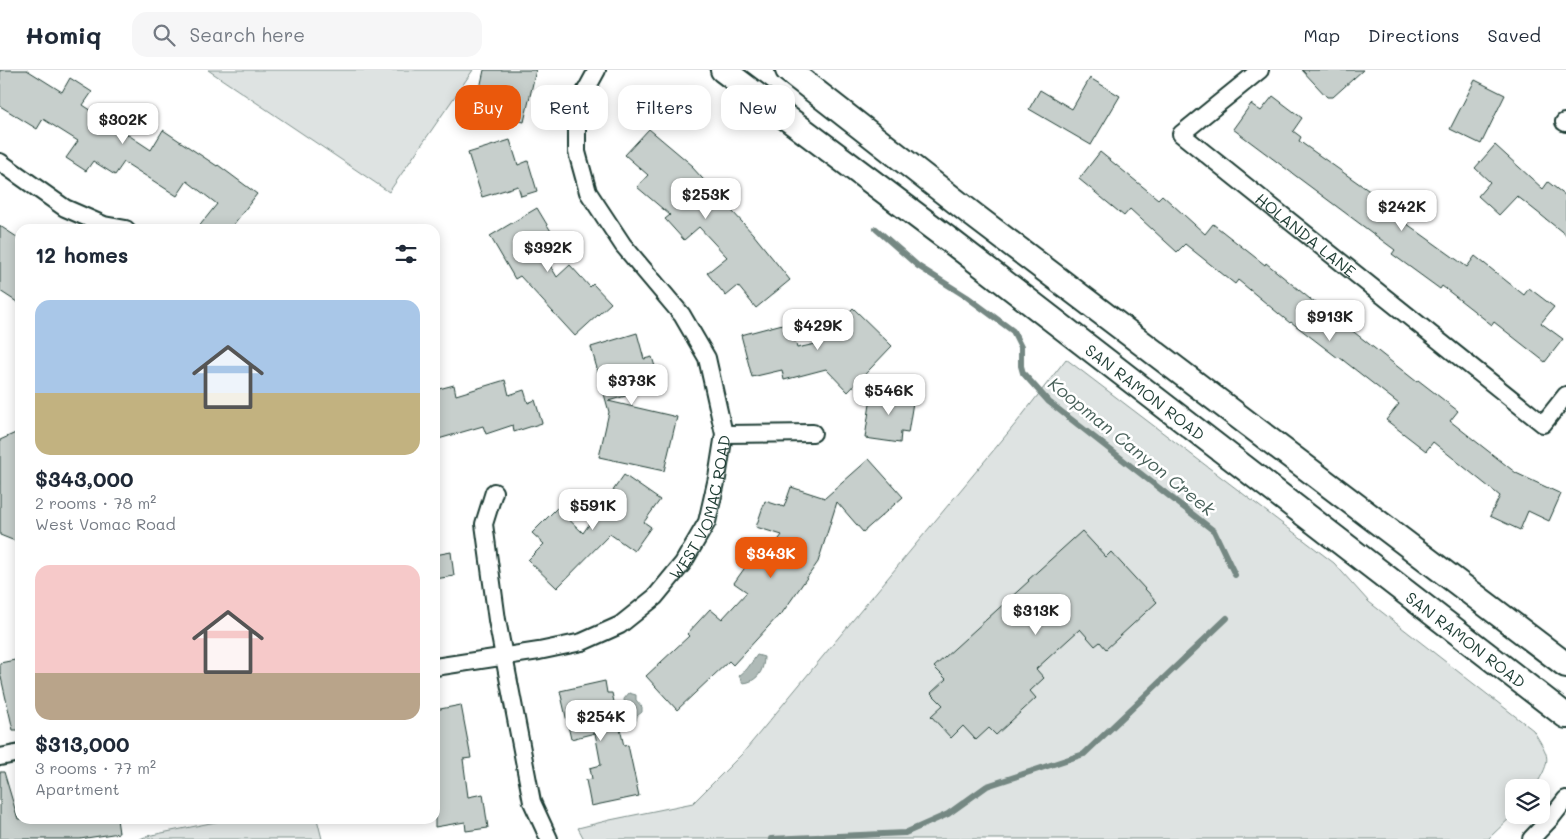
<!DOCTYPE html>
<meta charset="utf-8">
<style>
:root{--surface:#fff;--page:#f6f6f7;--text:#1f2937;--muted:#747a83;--line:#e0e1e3;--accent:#ea580c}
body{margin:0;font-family:Mali,sans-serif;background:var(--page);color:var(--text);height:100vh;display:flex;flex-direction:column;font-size:19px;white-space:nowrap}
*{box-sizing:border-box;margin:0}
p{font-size:16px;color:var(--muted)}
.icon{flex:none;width:28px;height:28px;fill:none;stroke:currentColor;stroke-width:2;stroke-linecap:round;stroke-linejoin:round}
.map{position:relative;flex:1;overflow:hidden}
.side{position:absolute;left:15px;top:154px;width:425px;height:600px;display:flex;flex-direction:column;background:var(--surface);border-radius:15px;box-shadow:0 2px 12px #0003}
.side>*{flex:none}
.banner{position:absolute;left:455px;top:15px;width:475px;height:45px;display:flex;gap:10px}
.controls{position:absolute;left:1505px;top:709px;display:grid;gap:10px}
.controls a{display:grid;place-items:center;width:45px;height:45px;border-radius:10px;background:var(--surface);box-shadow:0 2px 12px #0003;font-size:25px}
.price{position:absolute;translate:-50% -42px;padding:0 11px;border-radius:10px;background:#fff;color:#222;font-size:16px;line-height:32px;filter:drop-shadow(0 1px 2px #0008)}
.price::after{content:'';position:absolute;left:50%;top:30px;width:15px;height:11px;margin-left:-8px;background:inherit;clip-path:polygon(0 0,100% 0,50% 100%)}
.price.on{background:var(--accent);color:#fff}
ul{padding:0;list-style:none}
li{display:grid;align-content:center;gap:10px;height:265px;padding:0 20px}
li span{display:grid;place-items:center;height:155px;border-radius:15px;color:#555}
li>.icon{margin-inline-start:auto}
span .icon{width:90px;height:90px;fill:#fffc;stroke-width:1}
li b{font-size:21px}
h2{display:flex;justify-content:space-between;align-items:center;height:60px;padding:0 20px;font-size:21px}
.tag{padding:0 18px;border-radius:15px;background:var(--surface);box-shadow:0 2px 12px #0003;font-size:18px;line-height:45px}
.tag.on{background:var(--accent);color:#fff}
header{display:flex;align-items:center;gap:30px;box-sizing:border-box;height:70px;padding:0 25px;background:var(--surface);border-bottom:1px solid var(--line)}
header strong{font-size:24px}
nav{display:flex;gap:28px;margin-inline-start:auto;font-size:18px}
.search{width:350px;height:45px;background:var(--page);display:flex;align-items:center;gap:12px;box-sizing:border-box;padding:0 18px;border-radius:15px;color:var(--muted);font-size:19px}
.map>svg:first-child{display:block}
.green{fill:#dee3e2;stroke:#7e908b}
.water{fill:#afbab7;stroke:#758883}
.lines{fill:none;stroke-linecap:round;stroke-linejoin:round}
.stream{stroke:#758883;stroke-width:6}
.building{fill:#c7cfcc;stroke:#1f3d34}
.minor-casing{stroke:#1f3d34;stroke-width:20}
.secondary-casing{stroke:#1f3d34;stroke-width:28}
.minor{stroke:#fff;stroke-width:16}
.secondary{stroke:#fff;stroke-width:24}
.labels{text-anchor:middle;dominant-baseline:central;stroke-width:5;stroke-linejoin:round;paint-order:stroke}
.street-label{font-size:16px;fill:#1f3d34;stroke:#fff}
.water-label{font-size:18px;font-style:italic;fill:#4a625b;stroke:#fff}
</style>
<header>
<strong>Homiq</strong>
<div class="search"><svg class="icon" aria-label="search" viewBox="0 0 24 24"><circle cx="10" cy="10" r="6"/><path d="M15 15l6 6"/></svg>Search here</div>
<nav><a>Map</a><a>Directions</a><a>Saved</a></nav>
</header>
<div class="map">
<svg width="1566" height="769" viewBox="0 0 1566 769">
<rect width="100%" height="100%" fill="#fff"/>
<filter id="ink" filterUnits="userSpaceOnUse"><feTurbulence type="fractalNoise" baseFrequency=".02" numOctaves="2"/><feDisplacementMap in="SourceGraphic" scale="10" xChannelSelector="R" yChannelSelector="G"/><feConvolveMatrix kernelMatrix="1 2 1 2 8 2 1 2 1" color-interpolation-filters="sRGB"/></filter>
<g filter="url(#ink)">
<g class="green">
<path d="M208,0H473L389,122Z"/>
<path d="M1066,289L1334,493L1369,532L1533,660C1550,688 1552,688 1535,717L1514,718V744L1488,769H584L578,758L610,750L693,733L742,684L1017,352Z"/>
<path d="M230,749H317L322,769H140L147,766Z"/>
</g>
<g class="water">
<path d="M757,585L764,587C764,601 757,612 743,613L739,606L747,599Z"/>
<path d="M629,623L636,625V630L642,637V642L637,646L636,651L630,655L625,653C623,645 626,637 624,629Z"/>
</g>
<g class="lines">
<g class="stream">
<path d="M876,159L918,196L967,227L1013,261L1021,277V296L1023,303L1049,332L1214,461L1235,505"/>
<path d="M771,769L905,763L948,744L987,716L1084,684L1227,548"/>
</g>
</g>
<g class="building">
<path d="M0,0H27L62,22L70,8L92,22L83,35L151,80L163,60L217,96L218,95L257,124L230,159H197L217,134L187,111L177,126L124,92L115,105L93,91L86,101L66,88L78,71L43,49L37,59L0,36Z"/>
<path d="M484,0H536L524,52L475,41Z"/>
<path d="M1302,0H1363L1333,27H1327Z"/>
<path d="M1090,8L1120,26L1091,75L1029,39L1040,20L1072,39Z"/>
<path d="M1475,10L1505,25L1481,74L1450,59Z"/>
<path d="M1273,26L1302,48L1293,61L1301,67L1299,71L1406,147L1403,151L1467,197L1475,186L1524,225L1529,218L1554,237L1541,253L1563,269L1545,292L1494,252L1492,255L1442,216L1440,219L1392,184L1395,180L1233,59L1251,34L1261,41Z"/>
<path d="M649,59L693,96L692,97L753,164L790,210L756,238L738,216L726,226L707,203L727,187L699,157L684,170L665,149L670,145L637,117L648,105L625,85Z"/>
<path d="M510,70L518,95L528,91L537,121L521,126L518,116L482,127L468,83Z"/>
<path d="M1495,75L1543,119L1548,112L1566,126V165L1517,126L1499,145L1478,126L1490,112L1475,98Z"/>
<path d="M1100,82L1158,129L1162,125L1205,164L1213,154L1265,195L1266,193L1315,233L1316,232L1417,312L1418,310L1458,341L1450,351L1516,403L1561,424L1549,451L1528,441L1520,460L1490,446L1500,426L1433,372L1426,381L1386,350L1399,334L1339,287L1338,288L1291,252L1290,253L1238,210L1235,214L1185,174L1177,182L1130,139L1124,146L1079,109Z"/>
<path d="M537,138L552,163L536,172L557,207L570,195L590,217L593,214L611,233L575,266L520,206L515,209L490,166Z"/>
<path d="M0,156L20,169V234L0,221Z"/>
<path d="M853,238L892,276L848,322L826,299L784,310L782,300L752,307L741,265L790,252L797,278L820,273Z"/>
<path d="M637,263L644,289L652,287L661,316L608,331L677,347L664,401L599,387L609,342L591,277Z"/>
<path d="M505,310L509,325L524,320L528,333L535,330L542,353L514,362L513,355L486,364L483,356L435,370V320L454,315L456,325Z"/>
<path d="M872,320L914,326L908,363L901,362L900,373L865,368Z"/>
<path d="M20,361V473L0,465V370Z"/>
<path d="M869,389L903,427L863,462L837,432L818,492L780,546L779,545L733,595L729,591L677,640L646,606L689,566L687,564L710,539L722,549L747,522L734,513L751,489L760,495L782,465L756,457L765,431L784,437L791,417L825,428Z"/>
<path d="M624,405L660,430L644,452L651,457L634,481L610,464L557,518L528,490L544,474L532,463L557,438L583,463Z"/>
<path d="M1082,461L1106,487L1111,482L1157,532L1106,579L1100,572L1095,576L1080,559L1036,599L1044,608L1030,621L1036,628L996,665L989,658L976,670L963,656L951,668L931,646L943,635L931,623L946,609L934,597L1029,511L1028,510Z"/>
<path d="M451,482L454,506L435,509V485Z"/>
<path d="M20,589V660H13L0,603V593Z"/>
<path d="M605,611L607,623H612L624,676L628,675L639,726L591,736L586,710L592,709L590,698L601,695L595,663L571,669L560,621Z"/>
<path d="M461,635L471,688L463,689L468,727L483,724L488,758L466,761L465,752L435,757V640Z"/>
<path d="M0,702H4L18,749H117L119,763L80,769H0Z"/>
</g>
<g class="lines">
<g class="minor-casing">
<g id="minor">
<path id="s1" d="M1260,0L1181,64L1543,354L1566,325"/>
<path d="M1564,52L1566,53"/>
<path d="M0,92L65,138L104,155L126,159"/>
<path d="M724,364L813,363"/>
<path d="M494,422L484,454L497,550L532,732L549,769"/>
<path id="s2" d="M435,597L539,581L582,572L620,555L655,527L683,493L707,452L717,408L724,364L707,288L682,245L623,175L588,122L577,82V52L585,22L597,0"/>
<path d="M0,687L20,683"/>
<path d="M1531,769L1551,748L1566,729"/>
</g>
</g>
<g class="secondary-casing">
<g id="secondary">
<path id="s3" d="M723,0L952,172L1566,646"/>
<path d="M788,0L972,144L1566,595"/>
</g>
</g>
<use href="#minor" class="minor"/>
<use href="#secondary" class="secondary"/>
</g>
</g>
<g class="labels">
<g class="street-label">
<text stroke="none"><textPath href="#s1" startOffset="262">HOLANDA LANE</textPath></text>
<text stroke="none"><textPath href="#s3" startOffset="531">SAN RAMON ROAD</textPath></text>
<text stroke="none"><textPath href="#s2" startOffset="339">WEST VOMAC ROAD</textPath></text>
<text stroke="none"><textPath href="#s3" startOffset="936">SAN RAMON ROAD</textPath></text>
</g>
<g class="water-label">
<text transform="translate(1132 376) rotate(39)">Koopman Canyon Creek</text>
</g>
</g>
</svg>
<div class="controls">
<a><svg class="icon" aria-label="layers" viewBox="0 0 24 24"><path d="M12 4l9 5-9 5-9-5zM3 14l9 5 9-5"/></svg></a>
</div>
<b class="price" style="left:123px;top:75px">$302K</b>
<b class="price" style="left:706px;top:150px">$253K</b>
<b class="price" style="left:1402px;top:162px">$242K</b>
<b class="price" style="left:548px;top:203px">$392K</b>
<b class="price" style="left:1330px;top:272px">$913K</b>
<b class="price" style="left:818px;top:281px">$429K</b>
<b class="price" style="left:632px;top:336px">$373K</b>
<b class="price" style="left:889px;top:346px">$546K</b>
<b class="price" style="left:593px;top:461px">$591K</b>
<b class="price on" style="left:771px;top:509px">$343K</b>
<b class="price" style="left:1036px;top:566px">$313K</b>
<b class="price" style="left:601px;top:672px">$254K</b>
<div class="banner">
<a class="tag on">Buy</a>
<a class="tag">Rent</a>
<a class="tag">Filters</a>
<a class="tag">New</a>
</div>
<section class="side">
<h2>12 homes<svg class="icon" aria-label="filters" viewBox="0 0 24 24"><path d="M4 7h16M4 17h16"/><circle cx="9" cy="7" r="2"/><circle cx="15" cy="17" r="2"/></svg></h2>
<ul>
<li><span style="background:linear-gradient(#a9c7e8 60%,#c2b280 0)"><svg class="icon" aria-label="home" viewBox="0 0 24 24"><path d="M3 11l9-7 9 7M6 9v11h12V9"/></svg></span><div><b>$343,000</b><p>2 rooms · 78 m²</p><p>West Vomac Road</p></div></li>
<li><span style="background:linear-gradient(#f6c9c9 70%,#b9a48a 0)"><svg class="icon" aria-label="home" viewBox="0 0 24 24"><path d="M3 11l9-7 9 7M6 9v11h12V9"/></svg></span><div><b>$313,000</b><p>3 rooms · 77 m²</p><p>Apartment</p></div></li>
</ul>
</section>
</div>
